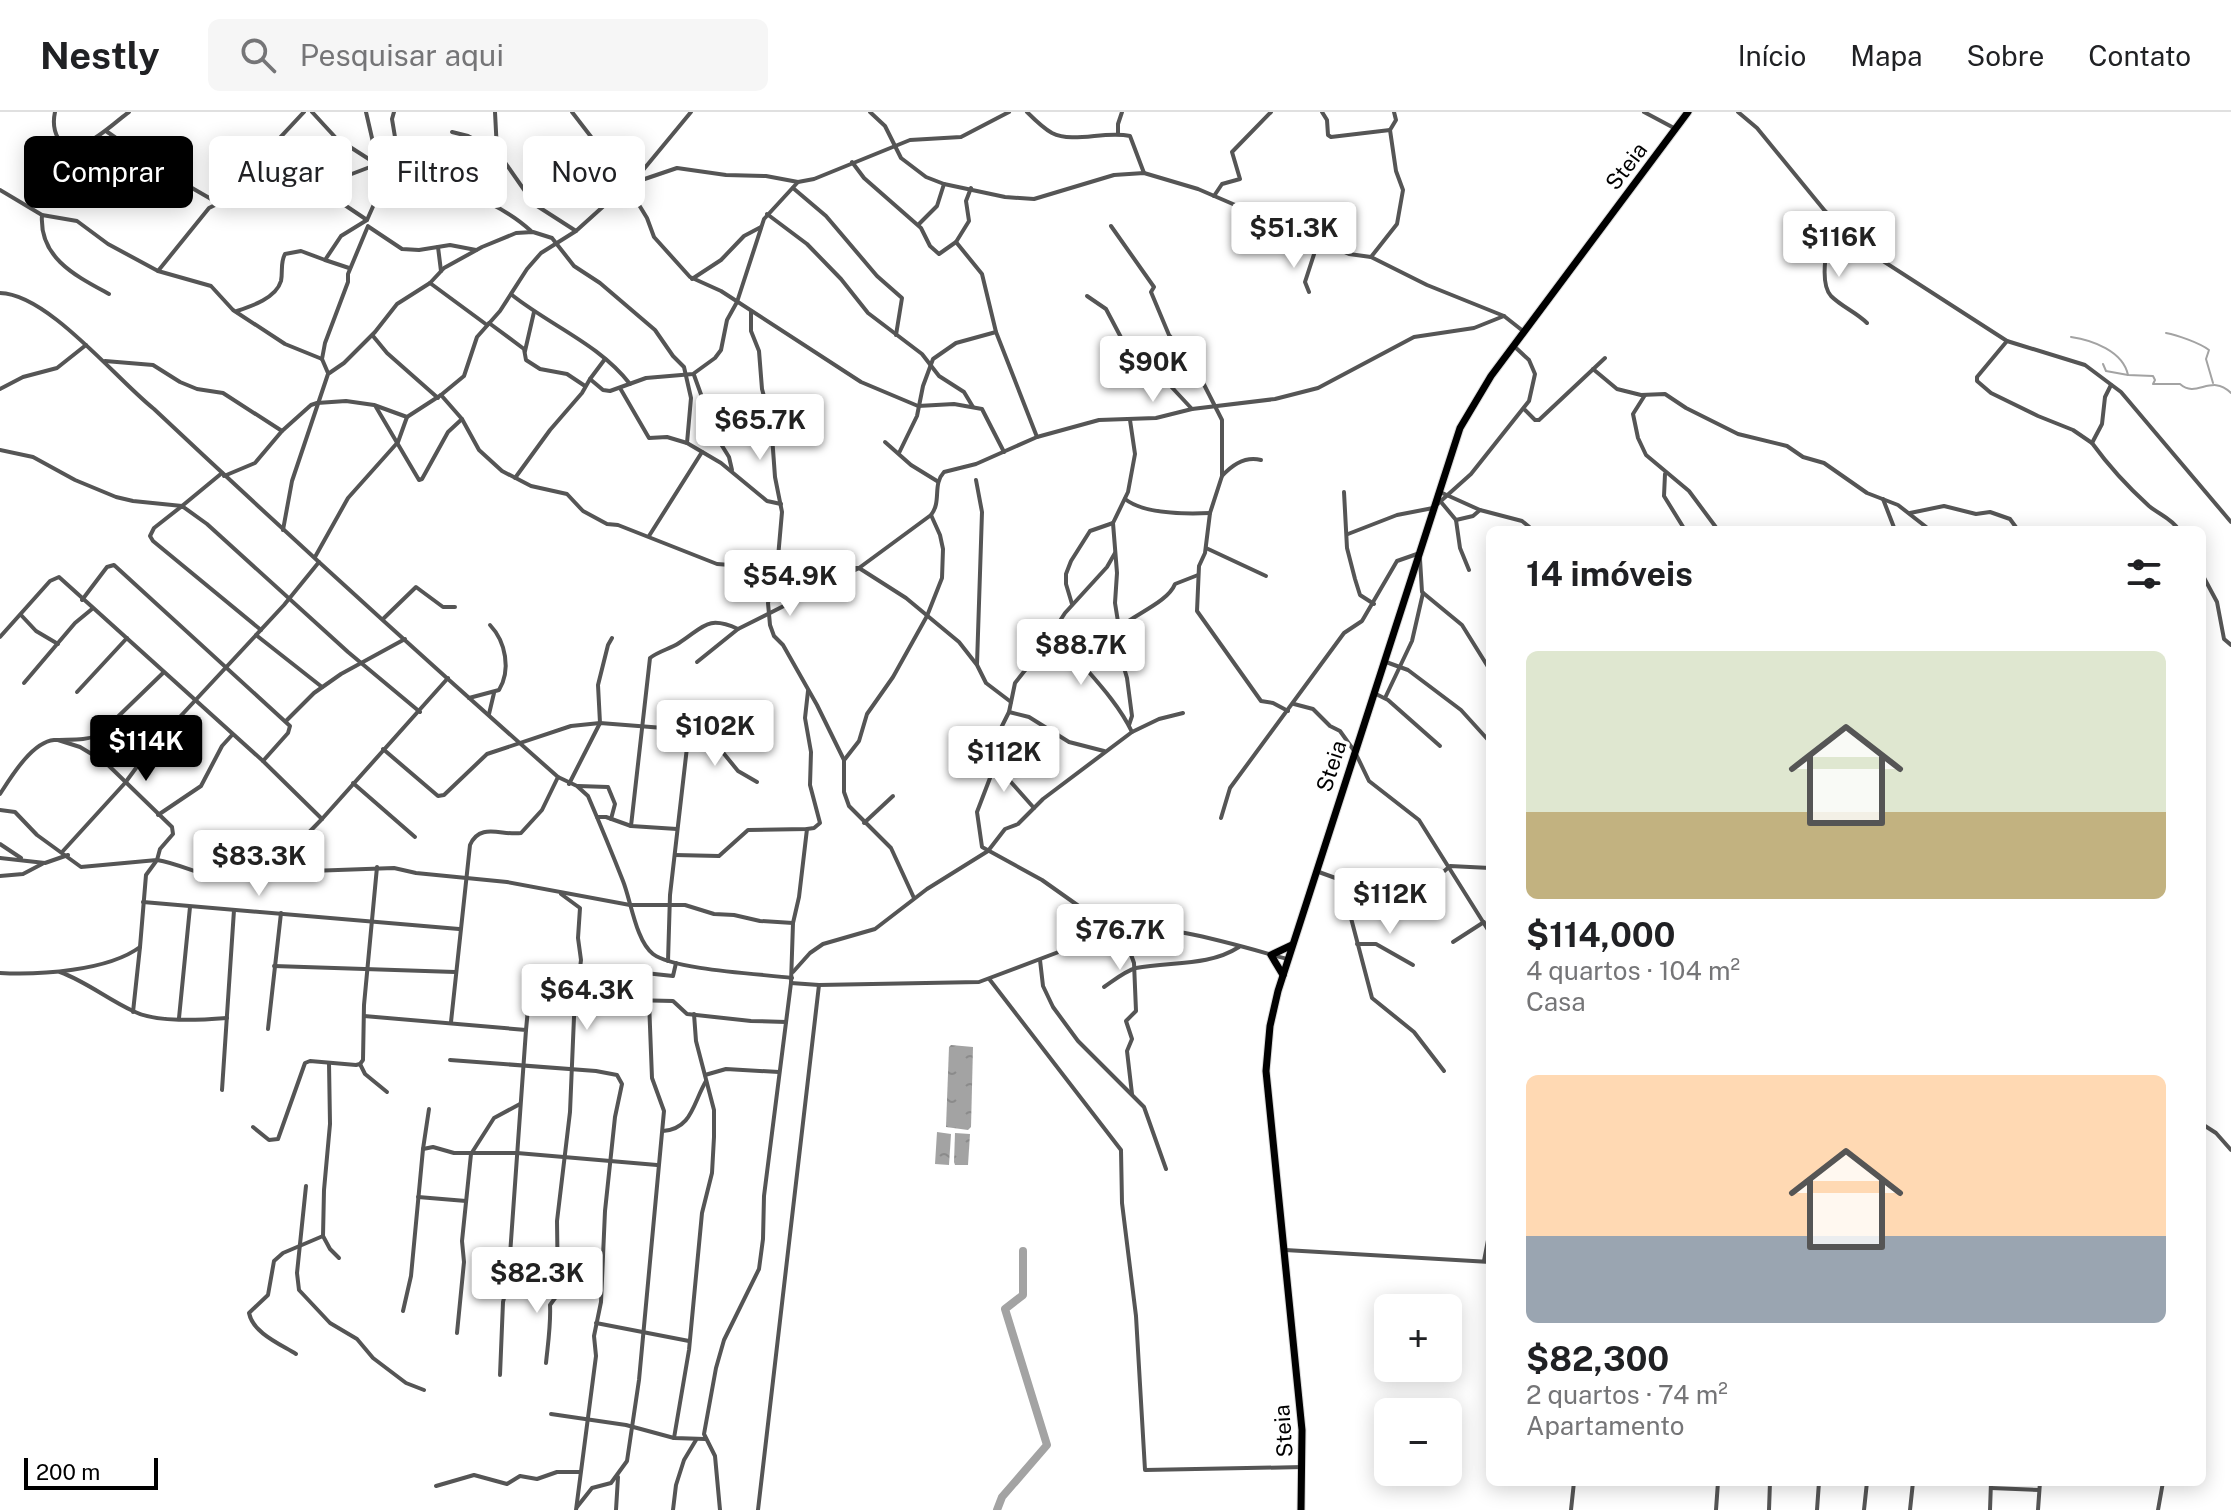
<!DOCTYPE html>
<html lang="pt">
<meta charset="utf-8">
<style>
:root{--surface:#fff;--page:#f6f6f6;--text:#202124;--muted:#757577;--line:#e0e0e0;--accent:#000}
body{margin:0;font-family:"Public Sans",sans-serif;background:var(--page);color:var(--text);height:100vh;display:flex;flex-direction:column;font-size:30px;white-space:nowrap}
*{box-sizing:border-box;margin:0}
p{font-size:26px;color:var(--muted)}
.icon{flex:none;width:44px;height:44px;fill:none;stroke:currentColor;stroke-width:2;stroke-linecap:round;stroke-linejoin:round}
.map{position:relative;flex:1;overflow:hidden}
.side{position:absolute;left:1486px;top:414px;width:720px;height:960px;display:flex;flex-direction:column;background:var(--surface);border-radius:12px;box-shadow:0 4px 20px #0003}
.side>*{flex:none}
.top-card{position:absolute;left:24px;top:24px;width:760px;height:72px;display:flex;gap:16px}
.tools{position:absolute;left:1374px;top:1182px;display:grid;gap:16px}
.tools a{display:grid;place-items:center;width:88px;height:88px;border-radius:12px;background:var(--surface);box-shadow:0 4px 20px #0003;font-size:40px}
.scale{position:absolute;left:24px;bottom:20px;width:134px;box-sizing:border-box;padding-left:8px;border:4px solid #000;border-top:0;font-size:22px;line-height:28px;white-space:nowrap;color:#000;-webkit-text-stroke:6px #fff;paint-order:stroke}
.price{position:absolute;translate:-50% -68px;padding:0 18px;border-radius:8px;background:#fff;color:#222;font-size:26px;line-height:52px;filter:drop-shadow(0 2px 4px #0008)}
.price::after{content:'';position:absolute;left:50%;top:48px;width:24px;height:18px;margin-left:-12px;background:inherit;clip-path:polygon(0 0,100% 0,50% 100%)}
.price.on{background:var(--accent);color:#fff}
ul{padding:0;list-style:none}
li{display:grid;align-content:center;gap:16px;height:424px;padding:0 40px}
li span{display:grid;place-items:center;height:248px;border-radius:12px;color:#555}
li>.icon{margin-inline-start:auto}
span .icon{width:144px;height:144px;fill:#fffc;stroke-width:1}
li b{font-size:34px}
h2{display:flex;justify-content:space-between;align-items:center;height:96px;padding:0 40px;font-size:34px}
.chip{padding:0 28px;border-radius:12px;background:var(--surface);box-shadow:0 4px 20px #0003;font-size:28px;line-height:72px}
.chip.on{background:var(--accent);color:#fff}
header{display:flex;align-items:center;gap:48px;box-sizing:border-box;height:112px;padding:0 40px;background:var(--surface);border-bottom:2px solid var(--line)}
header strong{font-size:38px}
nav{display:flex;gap:44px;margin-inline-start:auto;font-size:28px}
.search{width:560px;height:72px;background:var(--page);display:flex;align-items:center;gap:20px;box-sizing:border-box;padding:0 28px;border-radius:12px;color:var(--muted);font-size:30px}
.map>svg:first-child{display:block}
.water{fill:url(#water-ripples)}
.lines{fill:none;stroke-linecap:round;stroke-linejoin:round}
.stream{stroke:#a3a3a3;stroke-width:2}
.river{stroke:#a3a3a3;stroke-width:8}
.primary-casing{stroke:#dbdbdb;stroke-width:9}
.minor{stroke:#555;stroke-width:4}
.primary{stroke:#000;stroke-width:7}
.labels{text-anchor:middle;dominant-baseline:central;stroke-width:7;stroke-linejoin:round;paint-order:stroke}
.street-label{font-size:22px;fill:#000;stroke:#fff}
</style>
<header>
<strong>Nestly</strong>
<div class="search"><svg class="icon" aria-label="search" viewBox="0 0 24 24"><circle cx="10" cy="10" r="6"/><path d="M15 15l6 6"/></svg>Pesquisar aqui</div>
<nav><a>Início</a><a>Mapa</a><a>Sobre</a><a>Contato</a></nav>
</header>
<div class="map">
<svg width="2231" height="1398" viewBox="0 0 2231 1398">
<defs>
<pattern id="water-ripples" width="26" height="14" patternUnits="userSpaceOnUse" patternTransform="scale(2)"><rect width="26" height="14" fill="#a3a3a3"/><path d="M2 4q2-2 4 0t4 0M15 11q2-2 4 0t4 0" fill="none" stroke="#8b8b8b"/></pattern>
</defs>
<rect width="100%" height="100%" fill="#fff"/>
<g class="water">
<path d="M951,933L973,935L971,1015L968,1018L946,1015L949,935Z"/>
<path d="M937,1020L951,1022L949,1053L935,1052Z"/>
<path d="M955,1021L970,1022L968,1053H955L954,1050Z"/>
</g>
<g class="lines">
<g class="stream">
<path d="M2166,221C2177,223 2200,231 2209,238L2206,247L2213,271"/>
<path d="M2071,225C2092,228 2123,239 2128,263L2153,264L2155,268L2153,272H2180C2197,287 2211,261 2231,281"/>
<path d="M2103,252L2106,259L2128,263"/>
</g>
<path class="river" d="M997,1398L1002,1385L1047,1333L1005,1197L1023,1183V1139"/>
<g class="primary-casing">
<g id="primary">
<path d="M1283,863L1271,843L1292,833"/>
<path d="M1301,1398L1302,1318L1266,959L1270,914L1278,879L1460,316L1491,264L1688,0"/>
</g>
</g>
<g class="minor">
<path d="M55,0C53,9 53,17 58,26C73,53 113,11 129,0"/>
<path d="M312,0L336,26L375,51"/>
<path d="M366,0L378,52C426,66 494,84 531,119"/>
<path d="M495,0L497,39L534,92L576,119"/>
<path d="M572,0L622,65L647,106L654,125L690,165L721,179L861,270L918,294L954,292L982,297L1004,340"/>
<path d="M870,0L885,14L901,46L926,65L944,72L1005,85L1034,87L1114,63L1144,61L1198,77L1349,142L1371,145L1427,173L1504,204L1523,219"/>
<path d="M1027,0C1034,7 1043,16 1052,21C1074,32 1105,18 1130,24L1144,61"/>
<path d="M1322,0L1327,8L1328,23L1331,25L1390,18"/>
<path d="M1644,0L1674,16"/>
<path d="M1738,0L1757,16L1825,99L1869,140L2007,229L2085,253L2121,280L2231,410"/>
<path d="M106,19L166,61L218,91"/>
<path d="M452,20L468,24L497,39"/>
<path d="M1118,22V12L1122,0"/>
<path d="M375,42L396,31L392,7L394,0"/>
<path d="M852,50L864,66L921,116L930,134L939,142L956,130L969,109L966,89L971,76"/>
<path d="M244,63L316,67L349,63L378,52"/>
<path d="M306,67L367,108"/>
<path d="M634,69L691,0"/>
<path d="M793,76L826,104L877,164L902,186L896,223"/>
<path d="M0,78L42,103L77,109L108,132L158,159L211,174L233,198L285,232L322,247L328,261"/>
<path d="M1214,84L1222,72L1240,67L1232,40L1271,0"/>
<path d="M767,102L807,132L841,167L868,201L922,242L939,264L964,280L973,295"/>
<path d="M42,103C39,146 76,164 109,182"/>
<path d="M1834,109C1828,125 1818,170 1831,184C1842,195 1856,200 1867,211"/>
<path d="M919,112L937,94L944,72"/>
<path d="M1111,114L1154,175L1151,180L1169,223L1191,247L1222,308V364L1210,401L1205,441L1199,454L1197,499L1261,589L1273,591L1288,599"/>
<path d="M369,115L402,137L419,138L450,133L476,138"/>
<path d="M956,130L982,162L996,220L1037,325"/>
<path d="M438,135L441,159"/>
<path d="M1371,145L1397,112L1403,78L1396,59L1390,18L1396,8L1394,0"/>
<path d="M325,148L349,156"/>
<path d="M158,159L209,96L219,91L304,0"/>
<path d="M692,167L721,148L744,124L761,115"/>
<path d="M430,171L487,213"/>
<path d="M1309,180L1305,170L1318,130"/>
<path d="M0,181C48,182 116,267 154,297C287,422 421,544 558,665L577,674L588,684C600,712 612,741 623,769C631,789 636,829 653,842C674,858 762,862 792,866"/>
<path d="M512,183C551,214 599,232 630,272"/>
<path d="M1087,184L1106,197L1125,233L1138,234L1165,268L1192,297"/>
<path d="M237,199C252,194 276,186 281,169C283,159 280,151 285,142L301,139L325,148L341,124L367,108L390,56"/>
<path d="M751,199V219L759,239L762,277L771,310L775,365L782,400L777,457L768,491L770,513L774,524L783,533L817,593L844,648V680L849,694L891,736L914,786"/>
<path d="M489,211L524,237L526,248L540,257L567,262L585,274"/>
<path d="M373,224L387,241L438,286"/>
<path d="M2007,229L1977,265V269L1991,281L2038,304L2073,318L2092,331L2102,312L2105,285L2111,273"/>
<path d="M525,239L534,200"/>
<path d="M322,247L325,231L348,170V162L368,114"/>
<path d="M105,249L153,253L180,270L197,277L223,281L282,319"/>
<path d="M1593,257L1617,277L1641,283L1665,282L1686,296L1738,322L1787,334L1803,345L1824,351L1867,381L1898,393L1930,418"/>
<path d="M694,263L716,324L729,345L732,358"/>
<path d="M590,267L605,247"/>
<path d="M620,276L649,326L667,325L687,331L721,351L767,389L781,392"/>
<path d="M0,277L23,265L57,256L86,233"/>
<path d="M441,283L462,307L479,338L502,359L531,374L567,382L583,399L607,412L618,413L717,452L782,457L859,456L906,486L959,530L977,553L986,571L1011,590"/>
<path d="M1645,283L1633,302L1638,326L1646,343L1689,379L1718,418"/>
<path d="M376,295L419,368L422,367L448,320L462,307"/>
<path d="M1525,298L1535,308H1539L1605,246"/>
<path d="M885,330L911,353L937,369"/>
<path d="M2092,331C2108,353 2128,375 2149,394C2160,403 2171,406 2179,418"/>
<path d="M0,338L33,345L75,368L116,385L133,389L182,394L222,361"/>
<path d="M899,341L917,304L923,274L933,247L956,231L996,220"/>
<path d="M1665,362L1664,384L1685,418"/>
<path d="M224,364L255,351L282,319L311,293L317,291L346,289L374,293L407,305L441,283L464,264L477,225L500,199L527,157L541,141L576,119L627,73L677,56L726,63L766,64L798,70L814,67L910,28L961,25L1009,0"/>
<path d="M1222,364C1232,353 1246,344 1261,348"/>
<path d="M515,366L550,318L582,281L590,267L603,278L610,279L646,266L693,262L715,246L721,238L727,208L737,190L764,107L798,70"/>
<path d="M976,368L982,400L977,552"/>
<path d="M1344,380L1347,436L1355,467L1360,483L1374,492"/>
<path d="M1440,380L1480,398L1522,409L1533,418"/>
<path d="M1125,387C1144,402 1187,402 1210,401"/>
<path d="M1883,387L1895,418"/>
<path d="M1441,390L1456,408L1460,436L1469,458"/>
<path d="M1910,401L1944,394L1976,402L1990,400L2010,407L2018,418"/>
<path d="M1456,408L1473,404L1480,398"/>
<path d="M1113,411L1117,461L1115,491L1119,516L1117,532L1127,566L1132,604L1129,613"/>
<path d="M283,418L292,369L328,262L344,251L375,220L397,192L430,171L444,156L482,135L516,121L533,120L552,126L574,154L600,171L655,218L673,244L684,255L691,286L687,331"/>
<path d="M1348,422L1397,403L1433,396L1471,362L1529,289L1535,262L1529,248L1515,235"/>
<path d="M649,424L702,340"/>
<path d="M1206,436L1266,464"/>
<path d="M315,445L348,386L398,330L407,305"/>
<path d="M1420,447L1422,480L1462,513L1490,558"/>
<path d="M2202,462L2217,490L2224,527L2231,533"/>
<path d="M82,488L107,455L114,453L290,614L288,621L263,649"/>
<path d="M1072,492L1066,472V462L1071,449L1090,419L1113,411L1128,380L1135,342L1130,308"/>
<path d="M21,503L36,519L58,532"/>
<path d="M383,507L416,475L443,495H455"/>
<path d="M1119,516C1135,502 1168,490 1175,472L1198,463"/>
<path d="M261,518L153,429L150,424L154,416L182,394L207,412L348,540L420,600"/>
<path d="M1055,519C1079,553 1114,582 1132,620"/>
<path d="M256,523L322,575"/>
<path d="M0,525L50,469L59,465L263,649L322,707"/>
<path d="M697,550L738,517"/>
<path d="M1386,550L1408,558L1461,598L1490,630"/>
<path d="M24,571L75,511L92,497"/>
<path d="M77,580L127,526"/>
<path d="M1376,582L1388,588L1440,634"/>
<path d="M469,586L499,578C511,558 506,530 490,513"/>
<path d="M1385,586L1412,529L1423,481"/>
<path d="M1294,592L1313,597L1330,614L1340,619L1355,640L1369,669L1419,708L1490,821"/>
<path d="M1009,600L1029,605L1069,630L1104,639"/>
<path d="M489,602L494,581"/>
<path d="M286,609L314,581L341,562L405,527"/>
<path d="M691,609L703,616L738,659L757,670"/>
<path d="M689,618L693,591"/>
<path d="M383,637L438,684L444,683L487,642L571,614L600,611L689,618L670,783L668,849"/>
<path d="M845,647L859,629L867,602L893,565L927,504L942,466L943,437L940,423L931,403"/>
<path d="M993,650L1034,696"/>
<path d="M353,671L415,725"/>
<path d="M569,672L600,611L598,573L608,533L612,526"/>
<path d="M578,674L608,675L615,692L611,707"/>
<path d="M0,682C11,665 32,630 54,628C69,627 85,629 99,623L163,561"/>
<path d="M0,698L15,700L37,723L81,755L157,748L160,737L173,722L172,715L105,650L80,635L58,628"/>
<path d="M158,703L201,674L222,634L232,623"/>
<path d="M597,705H606L631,714L677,717"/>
<path d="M1221,706L1230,676L1344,521L1362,509L1397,449L1417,442"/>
<path d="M864,711L893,684"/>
<path d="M631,714L650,546C659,539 670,537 679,531C704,515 707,503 738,517L859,456L931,403C942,389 932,373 944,360L976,352L1037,325L1099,308L1156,306L1192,297L1275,287L1318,276L1414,225L1474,216L1504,204"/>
<path d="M0,732L21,746"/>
<path d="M63,739L125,671L150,637L284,493L319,450"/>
<path d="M675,743L719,744L748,718L807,717L814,716L820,711L810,673L811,640L805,606L808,579"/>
<path d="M0,746L45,751L68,743"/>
<path d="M271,759L322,707L448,566"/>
<path d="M1316,759L1341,768L1372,886L1414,920L1444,959"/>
<path d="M0,764L23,762L42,752"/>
<path d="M1341,768L1418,795L1433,769L1450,754L1490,756"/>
<path d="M143,790L459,817"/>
<path d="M1122,817L1134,851L1136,899L1126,909L1132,927L1127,939L1132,982"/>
<path d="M1114,819L1042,768L982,735L977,700L990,666L999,620L1009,600L1015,571L1041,538L1065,501L1107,455L1115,441"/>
<path d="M1453,830L1484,810"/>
<path d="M1357,832H1376L1413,853"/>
<path d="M1040,848L1043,874L1053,895L1078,929L1144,995L1166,1057"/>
<path d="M274,854L455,860"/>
<path d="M580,854L673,864L676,851"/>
<path d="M60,860C87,870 107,887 133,899C156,911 201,908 227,906"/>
<path d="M793,860L810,841L823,832L875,817L927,777L988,739L1005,717L1018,712L1043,687L1132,620L1159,607L1183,601"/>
<path d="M0,861C39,863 108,859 140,835L146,763L157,748C182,752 205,766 230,768C257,770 282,754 310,759L394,756L416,761L507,770L630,793H685L714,802L734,803L760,809L793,811"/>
<path d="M990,868L1121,1038L1122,1091L1136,1204L1145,1358L1303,1355"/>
<path d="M791,871L819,873L979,870L1114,819C1152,806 1246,836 1287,847"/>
<path d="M1104,875C1113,869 1125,859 1136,856C1170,849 1208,855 1239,835"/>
<path d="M577,880L616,884L630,888L673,889L687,902L751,909L786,910"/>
<path d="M133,900L140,835"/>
<path d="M364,904L526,918L508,1171L503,1190L500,1263"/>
<path d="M179,906L190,795"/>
<path d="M451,910L470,733C480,710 502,724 521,721L542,698L558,665"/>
<path d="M268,917L281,801"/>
<path d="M526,918L531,865L535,863L577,868"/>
<path d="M450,948L596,959L617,963L622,972L615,1005L605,1099L601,1190L594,1224L596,1244L576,1398"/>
<path d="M329,951L330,1012L324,1078L323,1124L330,1137L339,1146"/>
<path d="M360,952L365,962L387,980"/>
<path d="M705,963L726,957L779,960"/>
<path d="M222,978L234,798"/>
<path d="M2202,1012L2216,1021L2231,1038"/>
<path d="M253,1015L269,1028L278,1027L305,951L310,949L356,953L360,952L363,948L364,893L377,755"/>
<path d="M663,1019C692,1017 693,991 706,969"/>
<path d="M423,1037L429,997"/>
<path d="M306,1074L297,1161L299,1178L330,1211L357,1227L373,1246L406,1271L424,1278"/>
<path d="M418,1085L466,1089"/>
<path d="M1285,1138L1490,1150"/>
<path d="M1484,1149L1490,1118"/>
<path d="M509,1153L543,1155L579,1164H600"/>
<path d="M403,1199L411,1164L423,1037L433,1035L454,1041H517L657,1053"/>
<path d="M596,1211L689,1229"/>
<path d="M457,1221L464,1150L462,1129L471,1042L494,1006L520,992"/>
<path d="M296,1242C280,1232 253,1221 249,1201L268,1183L274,1149L283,1141L323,1124"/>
<path d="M546,1251C548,1231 551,1213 550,1193L558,1182L557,1109L570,1000L574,905L581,848L578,826L580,796L561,782"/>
<path d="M551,1302L626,1313L674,1326L705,1327"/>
<path d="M674,1326L689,1238L702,1101L712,1061L714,1025V998L696,929L694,902"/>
<path d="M436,1374L474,1363L507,1372L520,1364L537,1367L557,1360H580"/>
<path d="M1991,1376L2039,1378"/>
<path d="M577,1395L592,1376L611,1371L627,1349L639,1268L664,999L652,966L649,889"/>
<path d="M616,1398L618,1365"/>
<path d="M673,1398L676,1373L684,1348L696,1328"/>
<path d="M720,1398L715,1344L704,1322L716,1256L724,1228L759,1157L763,1127L764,1084L791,871L793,811L799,785L807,717"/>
<path d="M758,1398L819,873"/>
<path d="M1571,1398L1574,1370"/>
<path d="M1716,1398L1718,1370"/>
<path d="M1769,1398L1770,1370"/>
<path d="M1817,1398L1819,1370"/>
<path d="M1864,1398L1867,1370"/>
<path d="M1910,1398L1913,1370"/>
<path d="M1990,1398L1991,1370"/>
<path d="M2038,1398L2040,1370"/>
<path d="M2158,1398L2163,1370"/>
</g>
<use href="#primary" class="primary"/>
</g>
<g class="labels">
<g class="street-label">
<text transform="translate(1626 54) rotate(-53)">Steia</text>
<text transform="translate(1331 654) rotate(-72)">Steia</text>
<text transform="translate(1283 1319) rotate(-94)">Steia</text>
</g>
</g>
</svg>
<div class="tools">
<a>+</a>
<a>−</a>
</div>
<div class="scale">200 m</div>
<b class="price" style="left:1294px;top:158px">$51.3K</b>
<b class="price" style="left:1839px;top:167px">$116K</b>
<b class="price" style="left:1153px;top:292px">$90K</b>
<b class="price" style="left:760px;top:350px">$65.7K</b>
<b class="price" style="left:790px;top:506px">$54.9K</b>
<b class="price" style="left:1081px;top:575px">$88.7K</b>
<b class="price" style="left:715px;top:656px">$102K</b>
<b class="price on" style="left:146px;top:671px">$114K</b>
<b class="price" style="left:1004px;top:682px">$112K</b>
<b class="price" style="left:259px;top:786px">$83.3K</b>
<b class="price" style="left:1390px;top:824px">$112K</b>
<b class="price" style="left:1120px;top:860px">$76.7K</b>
<b class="price" style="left:587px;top:920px">$64.3K</b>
<b class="price" style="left:537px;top:1203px">$82.3K</b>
<div class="top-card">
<a class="chip on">Comprar</a>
<a class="chip">Alugar</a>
<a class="chip">Filtros</a>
<a class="chip">Novo</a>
</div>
<section class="side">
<h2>14 imóveis<svg class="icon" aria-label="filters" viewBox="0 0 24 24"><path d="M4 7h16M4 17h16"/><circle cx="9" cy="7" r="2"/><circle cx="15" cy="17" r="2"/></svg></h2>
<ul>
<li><span style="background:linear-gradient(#dfe7d0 65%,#c2b280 0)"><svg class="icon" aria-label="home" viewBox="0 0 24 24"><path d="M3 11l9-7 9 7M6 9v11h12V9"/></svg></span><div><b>$114,000</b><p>4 quartos · 104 m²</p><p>Casa</p></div></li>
<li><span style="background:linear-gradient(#ffd9b3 65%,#9aa5b1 0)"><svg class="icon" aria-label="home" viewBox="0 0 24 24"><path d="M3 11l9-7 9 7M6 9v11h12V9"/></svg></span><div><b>$82,300</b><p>2 quartos · 74 m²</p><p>Apartamento</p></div></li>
</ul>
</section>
</div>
